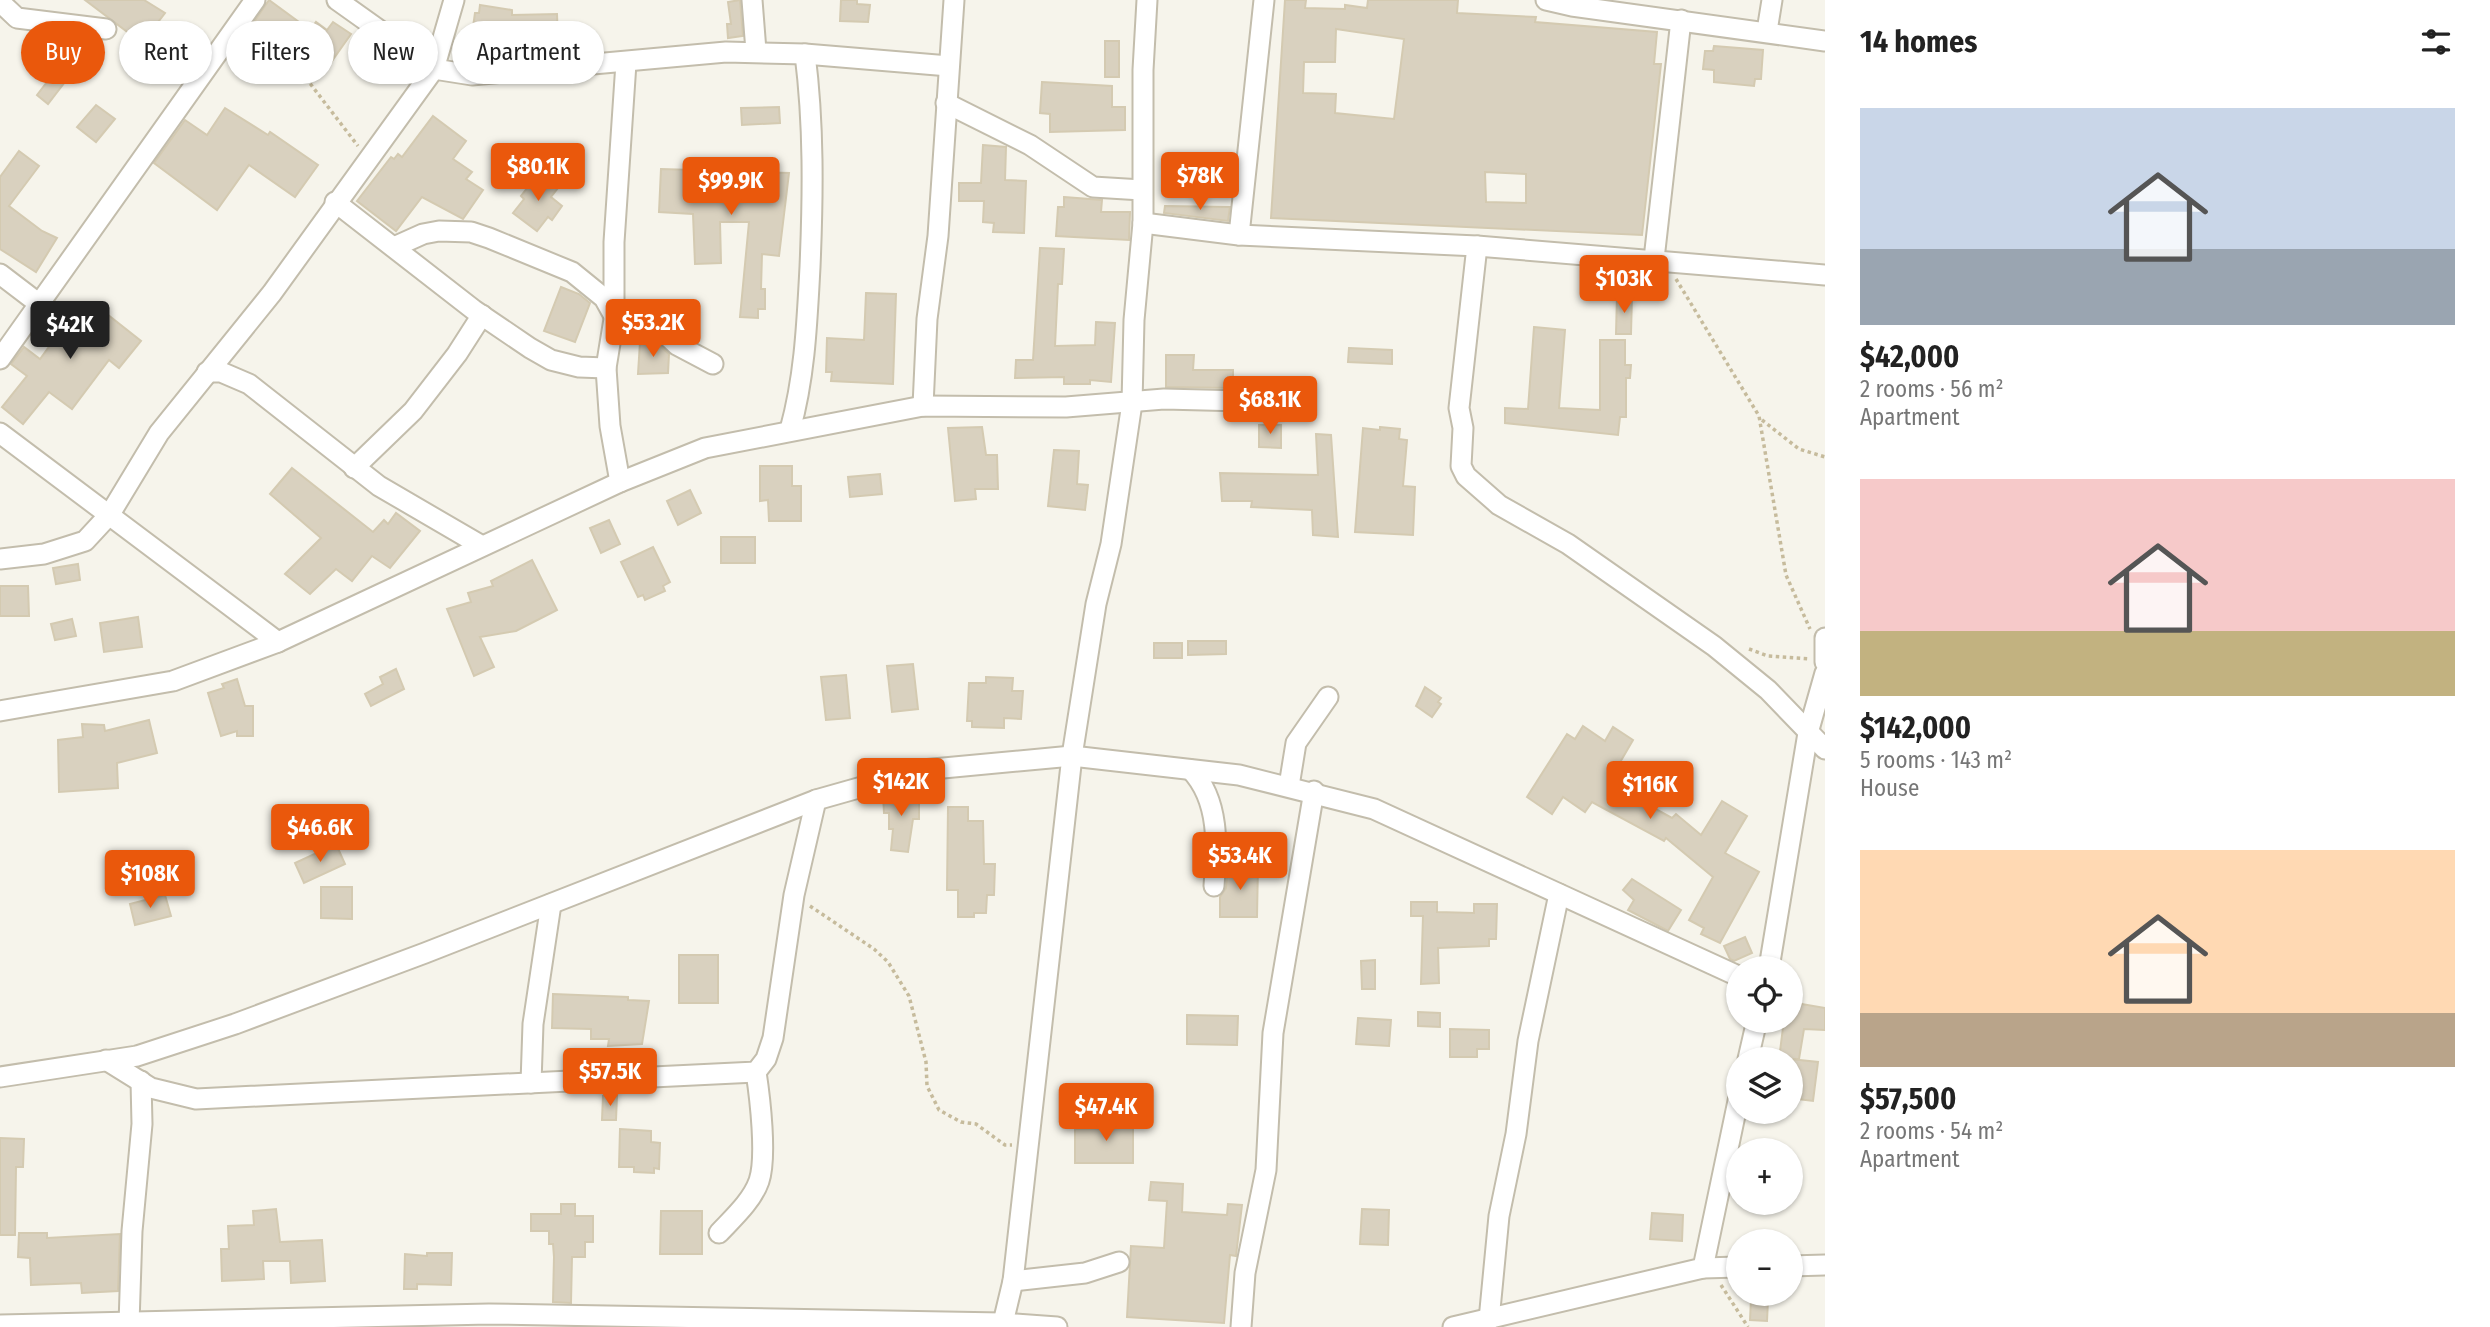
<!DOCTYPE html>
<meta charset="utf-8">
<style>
:root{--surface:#fff;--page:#f2f2f2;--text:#222;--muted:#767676;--accent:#ea580c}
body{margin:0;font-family:"Fira Sans Condensed",sans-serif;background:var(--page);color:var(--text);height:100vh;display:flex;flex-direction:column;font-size:26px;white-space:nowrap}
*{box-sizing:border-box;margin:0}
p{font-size:23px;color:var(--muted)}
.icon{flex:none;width:38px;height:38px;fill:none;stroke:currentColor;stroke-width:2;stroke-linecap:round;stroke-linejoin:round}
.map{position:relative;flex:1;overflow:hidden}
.drawer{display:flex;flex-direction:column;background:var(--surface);width:665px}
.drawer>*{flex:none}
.top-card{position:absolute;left:21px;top:21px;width:665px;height:63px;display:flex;gap:14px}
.tools{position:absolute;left:1726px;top:956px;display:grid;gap:14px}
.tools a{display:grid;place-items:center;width:77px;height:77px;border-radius:50%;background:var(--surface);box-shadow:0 2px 5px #0004;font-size:35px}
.price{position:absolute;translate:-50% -60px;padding:0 16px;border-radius:7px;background:var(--accent);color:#fff;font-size:23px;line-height:46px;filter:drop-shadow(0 2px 4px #0008)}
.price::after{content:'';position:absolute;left:50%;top:42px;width:21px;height:16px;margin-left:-10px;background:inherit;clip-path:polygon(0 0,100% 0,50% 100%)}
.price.on{background:#222;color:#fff}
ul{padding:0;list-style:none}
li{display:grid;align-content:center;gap:14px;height:371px;padding:0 35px}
li span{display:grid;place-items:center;height:217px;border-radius:0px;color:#555}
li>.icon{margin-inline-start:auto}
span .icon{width:126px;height:126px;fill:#fffc;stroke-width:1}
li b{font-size:30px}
h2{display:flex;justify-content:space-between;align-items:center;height:84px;padding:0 35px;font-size:30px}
.pill{padding:0 24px;border-radius:32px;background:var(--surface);box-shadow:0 2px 5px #0004;font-size:24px;line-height:63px}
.pill.on{background:var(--accent);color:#fff}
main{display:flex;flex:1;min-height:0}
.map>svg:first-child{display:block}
.building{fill:#d9d1bf;stroke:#d4cab1;stroke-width:2;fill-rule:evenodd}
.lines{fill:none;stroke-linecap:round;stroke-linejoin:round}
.street-casing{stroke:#c3bdac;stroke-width:23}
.path{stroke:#c6bb9c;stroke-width:3.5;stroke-dasharray:3.5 3.5;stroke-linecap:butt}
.street{stroke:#fff;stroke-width:19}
</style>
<main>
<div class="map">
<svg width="1825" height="1327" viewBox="0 0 1825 1327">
<rect width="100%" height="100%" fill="#f6f4eb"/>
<g class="building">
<path d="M85,0H144L165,13L142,43Z"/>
<path d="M269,0L310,30L316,22L327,30L333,22L351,34L327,68L314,59L310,63L283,45L274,57L245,35Z"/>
<path d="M740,0L743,36L728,38L727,24H731L728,2Z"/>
<path d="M841,0H857V4L870,5L868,22L840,21Z"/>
<path d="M1285,0H1306L1305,8L1345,9V5L1367,8L1368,0H1458L1457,13L1536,17L1535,22L1657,32L1654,64H1661L1642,235L1271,218ZM1336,29L1404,39L1394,119L1335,113L1336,94L1303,93L1304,62H1335ZM1485,172L1526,174V203L1486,202Z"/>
<path d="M480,5L512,10V15L557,14L558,42L508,45L475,40L476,34H472L475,13H479Z"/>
<path d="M370,39L393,55L383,69L360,53Z"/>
<rect x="1105" y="41" width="14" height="36"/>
<path d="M1714,46L1763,50L1761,79H1755L1754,86L1714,82V70L1703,69L1705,51H1713Z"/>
<path d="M67,56L78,65L48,104L37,95Z"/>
<path d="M1042,82L1112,86V107H1125V130L1050,132V114L1040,113Z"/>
<path d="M96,105L115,119L96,142L77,127Z"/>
<path d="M779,107L780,123L742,125L741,108Z"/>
<path d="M225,108L268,135L270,132L318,165L295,197L249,165L217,210L154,163L185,120L207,135Z"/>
<path d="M433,116L466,141L453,159L472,172L466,179L483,190L463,219L422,197L396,231L357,201L391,157L394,159L398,154L402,157Z"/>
<path d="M983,145L1006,147L1005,180L1026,181L1024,233L993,232L994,223L983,222L984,201H959V183H981Z"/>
<path d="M19,151L39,166L9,206L42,231L57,238L36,272L0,249V177Z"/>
<path d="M661,169L789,173L779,256L762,254L761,289H765V309H758V318L740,317L749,222H720L721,263L695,264L693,214L659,212Z"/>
<path d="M539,173L558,188L551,197L562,206L552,220L548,217L537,231L513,213L524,199L521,196Z"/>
<path d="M1064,197L1102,200L1101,212H1130L1129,240L1056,236L1058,207H1064Z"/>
<path d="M1165,206L1230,207L1228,221L1164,213Z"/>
<path d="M1040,248L1064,249L1062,284H1058L1055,346L1095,345L1096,322L1115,323L1111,382L1090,380V384H1064V377L1015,378L1016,360H1033Z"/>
<path d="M561,287L579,294L590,303L575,342L544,331Z"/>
<path d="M866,293L896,294L893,384L831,381L832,372H826L827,338L864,340Z"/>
<path d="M1617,295L1632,296L1631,334H1616Z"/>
<path d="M93,303L141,341L119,368L109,360L72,409L49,392L23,424L2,407L27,376L11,364L24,347L40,359L67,322L64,320L73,307L85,315Z"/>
<path d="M1534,327L1565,330L1559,408L1600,410V340H1625V365H1631L1630,378H1626V417H1620L1618,435L1505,423V408L1528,409Z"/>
<path d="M640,342H656L669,354L668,373L638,374Z"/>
<path d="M1349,348L1392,350V364L1348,362Z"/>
<path d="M1166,355H1194L1193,370H1233V388L1166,387Z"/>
<path d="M1259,425H1281V448L1259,447Z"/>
<path d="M982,427L986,455H997L998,489H975L976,499L955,501L948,428Z"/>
<path d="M1380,427L1400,429L1399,439L1407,440L1403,486L1415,487L1413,535L1355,532L1363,428L1380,430Z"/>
<path d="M1316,434L1331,435L1338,537L1313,535L1312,510L1251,507L1252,501H1222L1220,473L1318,475Z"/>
<path d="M1054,450L1079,451L1077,484L1088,485L1085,510L1048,506Z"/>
<path d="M760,466H792V486H801V521H769L768,500L760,501Z"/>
<path d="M292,468L373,532L384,520L388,524L396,513L420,531L390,568L372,556L352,581L336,569L310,594L285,574L321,538L270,494Z"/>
<path d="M880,474L882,494L850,497L848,477Z"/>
<path d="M690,490L701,513L678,525L667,501Z"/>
<path d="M609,520L620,544L601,553L590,528Z"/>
<rect x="721" y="537" width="34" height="26"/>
<path d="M653,547L670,582L663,586L665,591L645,600L643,595L638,597L621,562Z"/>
<path d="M532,560L557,610L516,631L480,637L494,667L474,676L447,609L471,602L468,593L493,586L491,581Z"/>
<path d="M78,564L80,580L56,584L53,568Z"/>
<path d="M0,586H28L29,616H0Z"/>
<path d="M138,617L142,647L104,652L100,623Z"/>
<path d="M72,619L76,636L55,640L51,624Z"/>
<path d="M1188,641H1226V654L1188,655Z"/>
<rect x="1154" y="643" width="28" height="15"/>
<path d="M913,664L918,709L892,712L887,666Z"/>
<path d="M396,669L404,689L371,706L365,694L383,684L380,677Z"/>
<path d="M846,675L850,718L826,720L821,677Z"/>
<path d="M986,677L1013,678L1012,691H1023L1021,719L1004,718V728L972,727V721H967L969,683H986Z"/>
<path d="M237,679L245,706H253V736H237V731L221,736L208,693L224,688L222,684Z"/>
<path d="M1425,687L1441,698L1438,702L1441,704L1432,717L1416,706Z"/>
<path d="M149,720L157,753L117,763L118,788L59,792L58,740L83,737L82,724L104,725L105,731Z"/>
<path d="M1583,726L1605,741L1613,727L1633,740L1608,783L1672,818L1676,814L1701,835L1722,801L1747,816L1725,853L1759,872L1720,943L1701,934L1704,928L1689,920L1713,877L1666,838L1664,841L1592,802L1585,812L1563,797L1552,814L1527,797L1567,734L1575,739Z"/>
<path d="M919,794V819H913L908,852L891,850L893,829H889V813H884L883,795Z"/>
<path d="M948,807H968V821H983L984,864H995L994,895H987L986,913H974V917H958V890H947Z"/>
<path d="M336,844L345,864L304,883L295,863Z"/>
<path d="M1228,864L1258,865L1257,917H1220V897L1226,888Z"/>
<path d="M1632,879L1681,910L1668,931L1628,910L1634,900L1623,890Z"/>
<path d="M321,887H352V919L321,918Z"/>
<path d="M165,895L171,916L135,925L130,904Z"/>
<path d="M1411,902H1437V912L1474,913V904H1497L1496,939H1489V946L1438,948L1439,983L1421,984L1423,916H1411Z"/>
<path d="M1745,937L1752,953L1734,961L1730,959L1724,946Z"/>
<rect x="679" y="955" width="39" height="48"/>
<path d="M1375,960V989H1362L1361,961Z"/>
<path d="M553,994L628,997V1000L649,1001L642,1044L608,1046L609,1039H591V1029L552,1028Z"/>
<path d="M1790,1002L1825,1008V1030L1804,1029L1799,1059H1779L1784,1020H1790Z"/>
<path d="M1418,1012L1440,1013V1027L1418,1026Z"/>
<path d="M1187,1015L1238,1016L1237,1045L1187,1044Z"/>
<path d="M1358,1018L1391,1020L1389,1046L1356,1044Z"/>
<path d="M1450,1029L1489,1030V1049H1477V1057H1450Z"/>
<path d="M1790,1059L1818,1062L1813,1101L1790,1098Z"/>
<path d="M603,1096H617L616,1120H602Z"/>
<path d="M1105,1118L1133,1119V1163H1075V1129H1105Z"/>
<path d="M620,1129L651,1131V1142L660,1143L659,1169L654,1168V1173L634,1172V1167H619Z"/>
<path d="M0,1138L24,1139L23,1167H16L15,1235H0Z"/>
<path d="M1151,1182L1183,1184L1182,1212L1227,1215L1228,1204L1242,1205L1236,1256L1230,1255L1224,1323L1127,1317L1131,1246L1164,1248L1167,1201L1149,1200Z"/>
<path d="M561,1204H575V1216H593V1242H585V1257H572L571,1303L553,1302L554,1257L553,1244H549V1231H531V1214H561Z"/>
<path d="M276,1209L280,1242L322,1240L325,1281L291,1283L290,1261H263L264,1279L222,1281L221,1249H229L228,1226L254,1225L253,1211Z"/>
<path d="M1362,1209L1389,1210L1388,1245L1360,1244Z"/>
<path d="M661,1211H702V1254H660Z"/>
<path d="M1652,1213L1683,1215L1682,1241L1650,1239Z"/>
<path d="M19,1233H47V1238L120,1234L118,1291L82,1293L81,1283L31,1285L30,1258L18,1257Z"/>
<path d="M427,1253H452L451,1285L417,1284V1289H404L405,1254L427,1256Z"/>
<path d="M1751,1299L1768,1300L1767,1321L1750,1320Z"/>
</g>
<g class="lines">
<g class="street-casing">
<g id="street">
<path d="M337,0L434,69L472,75L726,52L805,54L949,66"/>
<path d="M752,0L756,51"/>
<path d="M1546,0L1572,6L1825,41"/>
<path d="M0,2L17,18L106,29"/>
<path d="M1767,31L1772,0"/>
<path d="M946,103L1030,145L1093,187L1142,190"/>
<path d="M335,202L474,310L530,348L551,360L579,367L606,368"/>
<path d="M1143,223L1239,235L1477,246L1825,275"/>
<path d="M1239,235L1264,0"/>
<path d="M1477,246L1459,408L1463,428L1461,466L1466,476L1499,505L1568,544L1714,646L1768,690L1825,749"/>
<path d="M394,247L423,234L439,231L471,232L489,238L572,272L604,298L614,316L623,322L662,331L677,345L713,364"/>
<path d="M1654,259L1681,20"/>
<path d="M0,274L38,303"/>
<path d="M0,359L255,0"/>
<path d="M207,372H221L249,384L379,486L482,546"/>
<path d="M923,406L927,319L938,236L954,0"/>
<path d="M790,430C805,376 807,322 810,267C813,195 814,125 805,54"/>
<path d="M0,433L278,642"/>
<path d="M354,468L413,411L457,354L482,315"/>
<path d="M620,482L610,426L606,368L614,319V242L626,63"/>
<path d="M0,559L44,554L85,541L110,514L159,433L272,293L434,69L454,0"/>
<path d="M1825,638V662"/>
<path d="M0,711L173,681L278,642L620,482L705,448L923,406L1066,407L1164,399L1283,402"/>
<path d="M1191,770C1220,801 1217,846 1214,886"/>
<path d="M1289,786L1296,743L1328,697"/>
<path d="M1769,968L1808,733L1825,673"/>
<path d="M1748,1059L1757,1020"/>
<path d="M106,1060L151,1088L196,1099L756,1072L766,1059L773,1038L794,895L816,800"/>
<path d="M0,1077L137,1056L235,1024L425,953L816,800L922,770L1072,756L1239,775L1374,809L1738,976"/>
<path d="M531,1083L533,1024L551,904"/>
<path d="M719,1233C733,1218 752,1201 759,1181C767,1157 760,1098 756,1072"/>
<path d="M1790,1266L1825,1265"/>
<path d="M1703,1268L1738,1267"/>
<path d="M1013,1281L1085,1273L1119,1262"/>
<path d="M1489,1320L1499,1216L1516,1134L1528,1041L1559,894"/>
<path d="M129,1324L132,1231L142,1124L141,1081"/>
<path d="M0,1325L489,1314L1002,1323L1057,1327"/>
<path d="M1002,1327L1013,1281L1072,756L1096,604L1111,544L1132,403L1134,320L1143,223V70L1147,0"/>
<path d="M1241,1327L1245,1273L1266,1170L1273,1033L1314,791"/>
<path d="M1453,1327L1703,1268L1738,1101"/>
</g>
</g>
<g class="path">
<path d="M289,56L358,146"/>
<path d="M1676,279L1759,416L1786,575L1810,629"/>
<path d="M1762,420L1799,449L1825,457"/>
<path d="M1749,649L1768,656L1810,659"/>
<path d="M810,906L874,949L888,962L909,996L926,1062L927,1086L939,1110L961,1122L976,1124L1005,1145H1012"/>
<path d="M1721,1285L1748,1327"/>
</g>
<use href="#street" class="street"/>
</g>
</svg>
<div class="tools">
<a><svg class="icon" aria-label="locate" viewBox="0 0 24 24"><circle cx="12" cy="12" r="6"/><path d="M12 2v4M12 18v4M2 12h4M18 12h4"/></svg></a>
<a><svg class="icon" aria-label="layers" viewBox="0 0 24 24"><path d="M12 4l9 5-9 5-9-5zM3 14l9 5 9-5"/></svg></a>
<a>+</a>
<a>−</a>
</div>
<b class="price" style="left:538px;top:203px">$80.1K</b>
<b class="price" style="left:1200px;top:212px">$78K</b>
<b class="price" style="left:731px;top:217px">$99.9K</b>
<b class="price" style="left:1624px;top:315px">$103K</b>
<b class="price" style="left:653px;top:359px">$53.2K</b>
<b class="price on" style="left:70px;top:361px">$42K</b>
<b class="price" style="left:1270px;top:436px">$68.1K</b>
<b class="price" style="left:901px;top:818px">$142K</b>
<b class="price" style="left:1650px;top:821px">$116K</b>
<b class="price" style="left:320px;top:864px">$46.6K</b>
<b class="price" style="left:1240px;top:892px">$53.4K</b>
<b class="price" style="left:150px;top:910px">$108K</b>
<b class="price" style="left:610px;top:1108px">$57.5K</b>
<b class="price" style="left:1106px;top:1143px">$47.4K</b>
<div class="top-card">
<a class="pill on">Buy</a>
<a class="pill">Rent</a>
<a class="pill">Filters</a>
<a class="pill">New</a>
<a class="pill">Apartment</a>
</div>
</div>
<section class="drawer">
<h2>14 homes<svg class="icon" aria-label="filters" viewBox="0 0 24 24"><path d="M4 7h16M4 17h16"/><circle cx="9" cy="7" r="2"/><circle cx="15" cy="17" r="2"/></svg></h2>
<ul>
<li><span style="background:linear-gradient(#c9d6e8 65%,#9aa5b1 0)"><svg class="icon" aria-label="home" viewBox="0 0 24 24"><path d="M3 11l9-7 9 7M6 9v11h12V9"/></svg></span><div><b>$42,000</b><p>2 rooms · 56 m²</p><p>Apartment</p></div></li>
<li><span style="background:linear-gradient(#f6c9c9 70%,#c2b280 0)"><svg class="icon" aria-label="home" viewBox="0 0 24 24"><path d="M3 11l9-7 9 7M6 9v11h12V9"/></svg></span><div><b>$142,000</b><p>5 rooms · 143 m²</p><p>House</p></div></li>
<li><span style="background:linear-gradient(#ffd9b3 75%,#b9a48a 0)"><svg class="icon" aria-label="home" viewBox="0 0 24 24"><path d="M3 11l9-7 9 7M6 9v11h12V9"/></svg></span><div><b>$57,500</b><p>2 rooms · 54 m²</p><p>Apartment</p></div></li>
</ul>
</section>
</main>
